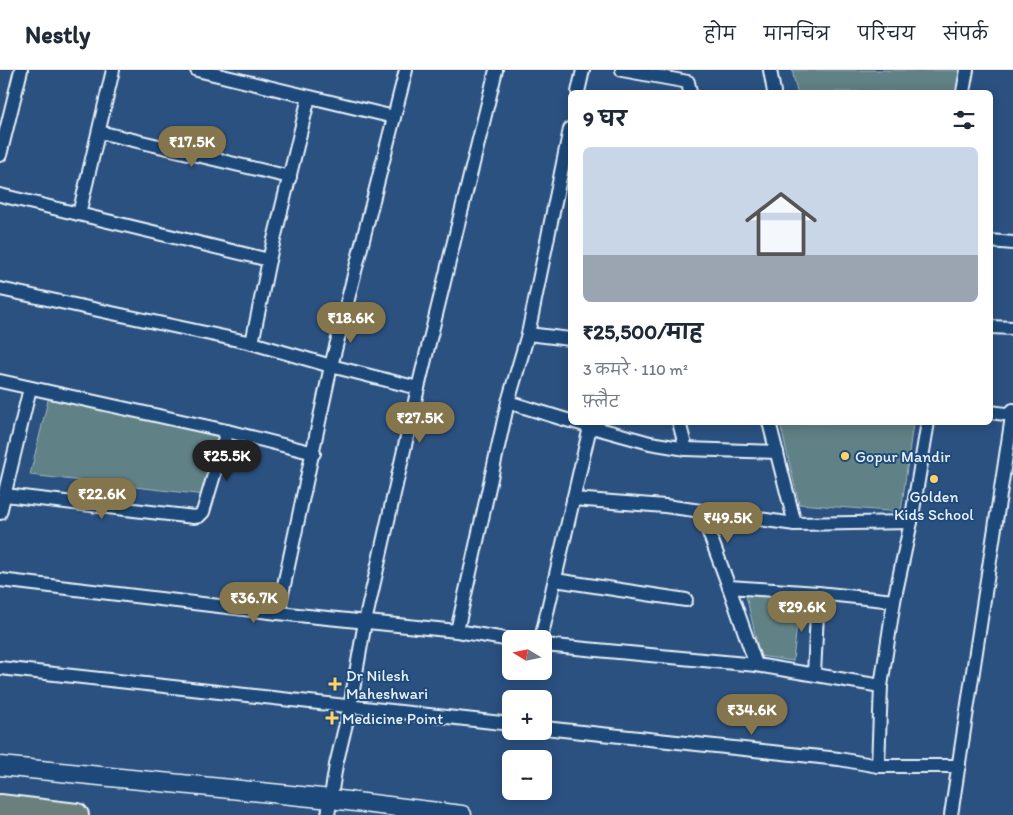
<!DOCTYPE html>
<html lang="hi">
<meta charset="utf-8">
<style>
:root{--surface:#fff;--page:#f2f2f3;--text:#1f2937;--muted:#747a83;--line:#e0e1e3;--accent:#84754c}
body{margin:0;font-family:Itim,"Playpen Sans Deva",sans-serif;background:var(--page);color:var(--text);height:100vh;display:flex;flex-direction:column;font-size:19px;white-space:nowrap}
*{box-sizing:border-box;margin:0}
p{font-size:16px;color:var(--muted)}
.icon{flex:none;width:28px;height:28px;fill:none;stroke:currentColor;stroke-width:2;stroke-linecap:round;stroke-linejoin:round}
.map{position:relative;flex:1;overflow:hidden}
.side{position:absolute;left:568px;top:20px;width:425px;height:335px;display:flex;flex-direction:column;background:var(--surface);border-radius:8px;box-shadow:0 2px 12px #0003}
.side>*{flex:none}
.needle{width:32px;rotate:280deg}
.fabs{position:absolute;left:502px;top:560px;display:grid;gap:10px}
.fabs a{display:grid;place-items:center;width:50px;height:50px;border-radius:8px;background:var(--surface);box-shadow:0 2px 12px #0003;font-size:25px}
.price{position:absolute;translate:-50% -42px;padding:0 11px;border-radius:18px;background:var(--accent);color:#fff;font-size:16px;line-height:32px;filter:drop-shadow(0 1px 2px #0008)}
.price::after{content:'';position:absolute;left:50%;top:30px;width:15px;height:11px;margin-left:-8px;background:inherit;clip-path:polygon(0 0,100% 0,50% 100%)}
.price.current{background:#222;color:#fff}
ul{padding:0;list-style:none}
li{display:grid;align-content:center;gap:10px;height:265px;padding:0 15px}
li span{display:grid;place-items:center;height:155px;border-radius:8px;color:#555}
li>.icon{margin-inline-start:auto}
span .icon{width:90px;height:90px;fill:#fffc;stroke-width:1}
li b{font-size:21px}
h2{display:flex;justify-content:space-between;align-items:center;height:60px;padding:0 15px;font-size:21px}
header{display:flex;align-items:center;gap:30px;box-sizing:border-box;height:70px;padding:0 25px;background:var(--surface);border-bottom:1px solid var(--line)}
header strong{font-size:24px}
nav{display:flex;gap:28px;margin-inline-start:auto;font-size:18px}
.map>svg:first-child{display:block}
.green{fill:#608185;stroke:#a4b9be}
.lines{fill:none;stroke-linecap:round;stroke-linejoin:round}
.street-casing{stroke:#e8f1f8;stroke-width:16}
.secondary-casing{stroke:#e8f1f8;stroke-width:21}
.highway-casing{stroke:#e8f1f8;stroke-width:26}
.street{stroke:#1f4a7a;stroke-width:12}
.secondary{stroke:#1f4a7a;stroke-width:18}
.highway{stroke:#6a807c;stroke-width:22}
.poi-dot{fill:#ffd166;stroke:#1f4a7a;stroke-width:2}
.labels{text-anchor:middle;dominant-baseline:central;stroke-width:4;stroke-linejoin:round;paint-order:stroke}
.poi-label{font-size:16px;fill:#e8f1f8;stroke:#1f4a7a;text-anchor:start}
</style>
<header>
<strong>Nestly</strong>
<nav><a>होम</a><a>मानचित्र</a><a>परिचय</a><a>संपर्क</a></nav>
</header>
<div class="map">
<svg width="1013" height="745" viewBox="0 0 1013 745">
<rect width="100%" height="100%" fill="#2b5181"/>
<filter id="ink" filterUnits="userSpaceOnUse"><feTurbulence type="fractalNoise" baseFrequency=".02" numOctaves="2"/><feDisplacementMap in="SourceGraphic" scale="10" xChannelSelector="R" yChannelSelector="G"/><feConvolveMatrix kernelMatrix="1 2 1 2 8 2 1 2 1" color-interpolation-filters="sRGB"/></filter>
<g filter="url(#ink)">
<g class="green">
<path d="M792,0H962L958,22H797Z"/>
<path d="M50,322L220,363L205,425L30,405Z"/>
<path d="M780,353H913L901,442L799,434Z"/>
<path d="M745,521L800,526L793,591L760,586Z"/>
</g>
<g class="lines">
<g class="street-casing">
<g id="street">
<path d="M197,0L394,47"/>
<path d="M622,0L688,12L690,22"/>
<path d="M770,0L774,22"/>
<path d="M578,22L583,0"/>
<path d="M963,22L967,0"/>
<path d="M99,62L290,107"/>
<path d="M0,85L21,0"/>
<path d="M0,125L269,190"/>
<path d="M79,144L113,0"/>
<path d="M990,171L1013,173"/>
<path d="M0,219L252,273L331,296L418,318"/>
<path d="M990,257L1013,258"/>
<path d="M528,264L570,269"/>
<path d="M252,273L269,190L309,27"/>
<path d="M0,311L227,361L314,383"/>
<path d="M508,332L570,351"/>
<path d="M990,342L1013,345"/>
<path d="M574,352L650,373L686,379L777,382"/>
<path d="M679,352L686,379"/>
<path d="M769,352L795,454"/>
<path d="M5,425L194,447L199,446L203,442L227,361"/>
<path d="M573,429L665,436L795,454L911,452"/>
<path d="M701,441L729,517"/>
<path d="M0,443L30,318"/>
<path d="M0,510L278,543L457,561L511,570"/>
<path d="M555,510L686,530"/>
<path d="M278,543L331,296L406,0"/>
<path d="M457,561L508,332L528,264L570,59"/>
<path d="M541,569L590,357"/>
<path d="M544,575L756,595L881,616"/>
<path d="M756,595L729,517L818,523L894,531"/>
<path d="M0,598L511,654"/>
<path d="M814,604L818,523"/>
<path d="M544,658L839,689L878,696H959"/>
<path d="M878,696L881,616L894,531L911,452L928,352"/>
<path d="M328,745L336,695L350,637L365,552L418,318L496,0"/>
<path d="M951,745L1013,340"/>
</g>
</g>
<g class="secondary-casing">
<path id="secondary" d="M0,696L331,729L462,745"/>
</g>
<g class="highway-casing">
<path id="highway" d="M0,736L77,745"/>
</g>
<use href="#street" class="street"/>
<use href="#secondary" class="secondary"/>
<use href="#highway" class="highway"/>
</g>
</g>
<g class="poi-dot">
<circle cx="845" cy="386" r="5"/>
<circle cx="934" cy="409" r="5"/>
<path d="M332.5 606.5h5v5h5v5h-5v5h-5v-5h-5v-5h5z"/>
<path d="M329.5 640.5h5v5h5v5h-5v5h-5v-5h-5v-5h5z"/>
</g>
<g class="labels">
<g class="poi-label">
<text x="855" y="386">Gopur Mandir</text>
<text x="934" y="426" text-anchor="middle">Golden<tspan x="934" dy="18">Kids School</tspan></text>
<text x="346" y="605">Dr Nilesh<tspan x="346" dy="18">Maheshwari</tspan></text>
<text x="342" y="648">Medicine Point</text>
</g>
</g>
</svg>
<div class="fabs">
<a><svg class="needle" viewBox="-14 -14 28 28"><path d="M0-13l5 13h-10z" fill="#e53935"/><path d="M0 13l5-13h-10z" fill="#747a83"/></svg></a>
<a>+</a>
<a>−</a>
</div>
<b class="price" style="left:192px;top:98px">₹17.5K</b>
<b class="price" style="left:351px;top:274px">₹18.6K</b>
<b class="price" style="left:420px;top:374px">₹27.5K</b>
<b class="price current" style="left:227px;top:412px">₹25.5K</b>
<b class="price" style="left:102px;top:450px">₹22.6K</b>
<b class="price" style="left:728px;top:474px">₹49.5K</b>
<b class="price" style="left:254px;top:554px">₹36.7K</b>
<b class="price" style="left:802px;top:563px">₹29.6K</b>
<b class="price" style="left:752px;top:666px">₹34.6K</b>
<section class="side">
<h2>9 घर<svg class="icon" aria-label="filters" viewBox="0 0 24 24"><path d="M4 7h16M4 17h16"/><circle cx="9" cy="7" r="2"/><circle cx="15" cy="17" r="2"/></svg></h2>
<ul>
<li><span style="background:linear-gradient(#c9d6e8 70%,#9aa5b1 0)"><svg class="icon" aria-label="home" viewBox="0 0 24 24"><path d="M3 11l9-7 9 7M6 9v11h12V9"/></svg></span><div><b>₹25,500/माह</b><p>3 कमरे · 110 m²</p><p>फ़्लैट</p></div></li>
</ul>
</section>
</div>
